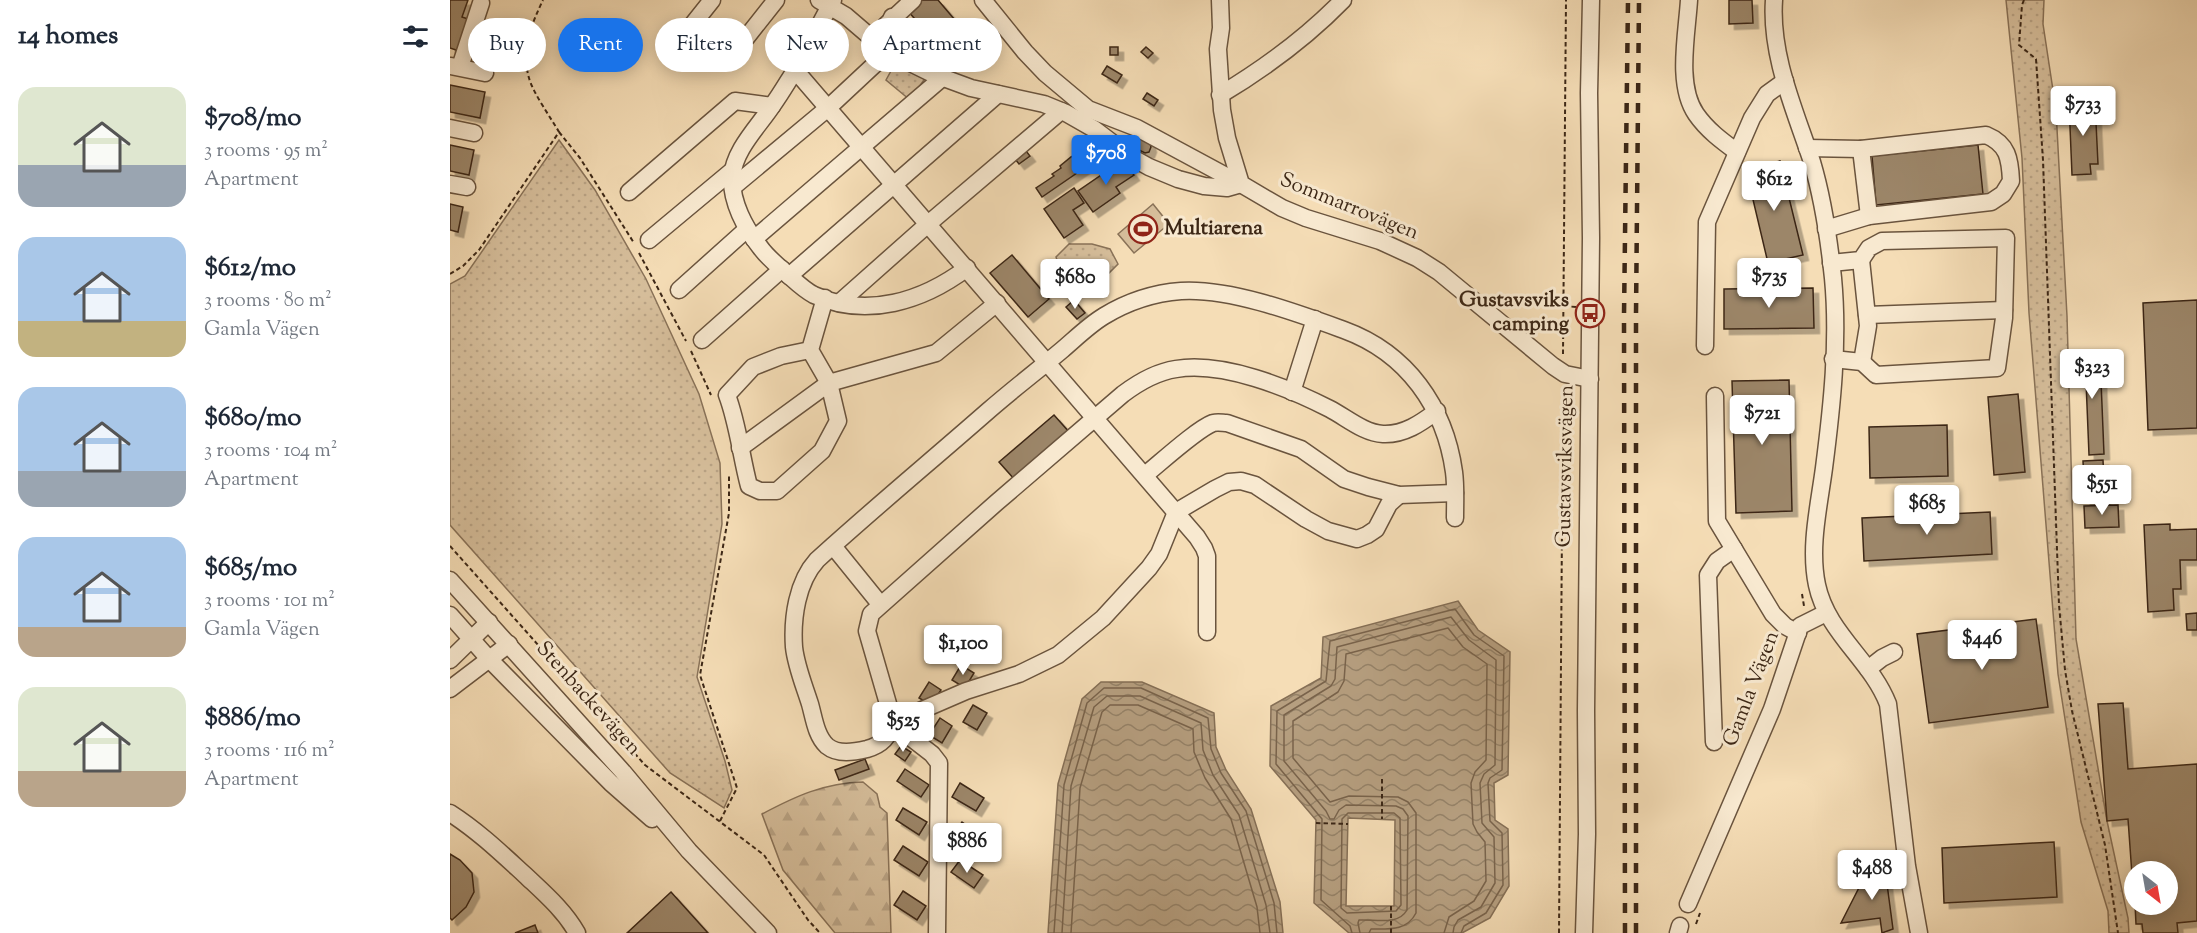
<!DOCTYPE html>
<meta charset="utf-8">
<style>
:root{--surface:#fff;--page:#f6f6f7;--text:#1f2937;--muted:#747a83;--accent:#1a73e8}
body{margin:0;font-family:"Sorts Mill Goudy",serif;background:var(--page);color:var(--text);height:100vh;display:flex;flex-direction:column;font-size:22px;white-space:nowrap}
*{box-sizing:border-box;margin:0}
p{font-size:20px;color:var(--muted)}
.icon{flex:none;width:33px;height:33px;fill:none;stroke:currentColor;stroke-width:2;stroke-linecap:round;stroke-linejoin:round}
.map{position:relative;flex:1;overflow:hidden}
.side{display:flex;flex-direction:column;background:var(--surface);width:450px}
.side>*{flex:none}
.guide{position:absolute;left:18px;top:18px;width:570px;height:54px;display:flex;gap:12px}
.needle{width:39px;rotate:149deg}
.fabs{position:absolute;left:1674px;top:861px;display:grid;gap:12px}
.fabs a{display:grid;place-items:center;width:54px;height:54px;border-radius:50%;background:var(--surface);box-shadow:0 3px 15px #0003;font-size:30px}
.price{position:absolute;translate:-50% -51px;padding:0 14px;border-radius:6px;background:#fff;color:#222;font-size:20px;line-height:39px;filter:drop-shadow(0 2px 3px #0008)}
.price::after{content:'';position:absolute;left:50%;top:36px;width:18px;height:14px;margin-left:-9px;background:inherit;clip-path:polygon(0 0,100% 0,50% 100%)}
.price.on{background:var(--accent);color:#fff}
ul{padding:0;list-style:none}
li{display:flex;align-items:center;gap:18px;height:150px;padding:0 18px}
li span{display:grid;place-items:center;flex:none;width:168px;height:120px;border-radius:18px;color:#555}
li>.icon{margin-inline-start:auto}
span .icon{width:72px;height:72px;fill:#fffc;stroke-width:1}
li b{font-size:26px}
h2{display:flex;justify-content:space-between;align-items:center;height:72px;padding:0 18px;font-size:26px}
.pill{padding:0 21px;border-radius:27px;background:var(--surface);box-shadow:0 3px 15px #0003;font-size:21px;line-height:54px}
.pill.on{background:var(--accent);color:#fff}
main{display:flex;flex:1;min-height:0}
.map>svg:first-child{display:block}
.grass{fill:url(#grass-dots);stroke:#897258;stroke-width:1.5}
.forest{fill:url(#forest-firs);stroke:#897258;stroke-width:1.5}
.garden{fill:#d6be9b;stroke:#897258;stroke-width:1.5}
.water{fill:url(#water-waves);stroke:#856f56;stroke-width:1.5;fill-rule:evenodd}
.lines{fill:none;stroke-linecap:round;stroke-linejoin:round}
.shore{stroke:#79634b;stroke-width:1.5}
.building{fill:#9c8669;stroke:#3c2716;stroke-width:1.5;filter:url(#shadow)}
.minor-casing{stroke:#6a543e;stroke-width:19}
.path{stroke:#3c2716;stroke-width:2;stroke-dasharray:4.5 3;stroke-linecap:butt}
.minor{stroke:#f8e9d0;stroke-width:16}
.rail{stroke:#3c2716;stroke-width:4.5;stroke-dasharray:10 10;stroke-linecap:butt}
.labels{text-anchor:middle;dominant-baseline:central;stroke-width:6;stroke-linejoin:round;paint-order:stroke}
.street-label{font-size:21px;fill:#3c2716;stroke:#f8e9d0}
.poi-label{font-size:21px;font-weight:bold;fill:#3c2716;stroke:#f8e9d0;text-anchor:start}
</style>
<main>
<section class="side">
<h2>14 homes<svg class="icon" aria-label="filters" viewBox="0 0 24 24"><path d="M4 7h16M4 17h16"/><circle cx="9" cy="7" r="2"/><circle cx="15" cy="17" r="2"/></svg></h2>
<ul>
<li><span style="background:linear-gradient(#dfe7d0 65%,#9aa5b1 0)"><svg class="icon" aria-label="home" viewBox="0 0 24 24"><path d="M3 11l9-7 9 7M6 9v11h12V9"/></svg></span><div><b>$708/mo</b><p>3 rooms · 95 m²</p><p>Apartment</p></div></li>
<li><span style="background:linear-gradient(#a9c7e8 70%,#c2b280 0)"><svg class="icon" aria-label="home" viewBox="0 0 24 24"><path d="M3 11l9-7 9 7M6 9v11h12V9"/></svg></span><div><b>$612/mo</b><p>3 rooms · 80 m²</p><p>Gamla Vägen</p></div></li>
<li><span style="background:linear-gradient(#a9c7e8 70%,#9aa5b1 0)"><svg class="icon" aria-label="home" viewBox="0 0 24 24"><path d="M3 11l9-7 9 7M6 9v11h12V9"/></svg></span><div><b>$680/mo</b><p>3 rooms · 104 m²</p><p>Apartment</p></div></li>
<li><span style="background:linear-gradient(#a9c7e8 75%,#b9a48a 0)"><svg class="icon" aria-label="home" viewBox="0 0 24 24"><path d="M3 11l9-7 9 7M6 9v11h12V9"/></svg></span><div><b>$685/mo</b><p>3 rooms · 101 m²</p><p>Gamla Vägen</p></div></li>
<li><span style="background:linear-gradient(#dfe7d0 70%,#b9a48a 0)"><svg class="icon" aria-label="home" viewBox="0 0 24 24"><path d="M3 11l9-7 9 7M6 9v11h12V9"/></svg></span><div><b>$886/mo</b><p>3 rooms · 116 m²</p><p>Apartment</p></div></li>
</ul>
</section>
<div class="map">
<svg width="1747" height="933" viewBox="0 0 1747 933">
<defs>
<pattern id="grass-dots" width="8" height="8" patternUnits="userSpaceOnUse" patternTransform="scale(1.5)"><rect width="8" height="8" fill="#d6be9b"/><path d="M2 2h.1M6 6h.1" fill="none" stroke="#b9a385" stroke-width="1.8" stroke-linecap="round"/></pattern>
<pattern id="forest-firs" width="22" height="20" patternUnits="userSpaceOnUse" patternTransform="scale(1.5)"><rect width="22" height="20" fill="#d6be9b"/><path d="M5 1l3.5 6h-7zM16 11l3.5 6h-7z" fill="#b9a385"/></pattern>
<pattern id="water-waves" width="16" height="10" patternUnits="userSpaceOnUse" patternTransform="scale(1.5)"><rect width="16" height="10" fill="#b69f80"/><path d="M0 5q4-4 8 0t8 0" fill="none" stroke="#958268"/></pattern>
<filter id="shadow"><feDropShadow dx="5.5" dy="5.5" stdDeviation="0" flood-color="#0004"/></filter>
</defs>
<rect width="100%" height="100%" fill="#f5ddb6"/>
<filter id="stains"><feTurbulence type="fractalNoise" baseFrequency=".00333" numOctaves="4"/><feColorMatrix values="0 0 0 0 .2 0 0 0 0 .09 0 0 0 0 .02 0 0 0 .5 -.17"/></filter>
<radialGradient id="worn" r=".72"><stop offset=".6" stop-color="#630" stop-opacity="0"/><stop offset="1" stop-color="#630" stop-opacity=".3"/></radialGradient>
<g class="grass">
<path d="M1556,0H1594L1593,24L1606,110L1617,316L1626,639L1657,821L1678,918L1679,933H1659L1658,911L1631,822L1608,674L1579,313L1572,158Z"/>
<path d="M446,62L476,77L460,100L436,80Z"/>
<path d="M109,140L145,190L196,279L249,394L270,463L272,524L247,677L275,761L282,790L274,808L220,773L0,525V284L15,276Z"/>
<path d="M619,244H642L660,249L668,264L655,277L634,279L612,275L606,257Z"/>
</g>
<path class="forest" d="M413,782L427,794L430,807L437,813L441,933H385L333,870L312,814C346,796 374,783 413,782Z"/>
<path class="garden" d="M703,204L719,224L684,253L668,234Z"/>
<g class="water">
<path d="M1008,601L1028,630L1060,652L1058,775L1044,783L1045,820L1058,829L1059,886L1040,918L1012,933H899L864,903L866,820L820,766L821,706L871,678L873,637ZM898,818L945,820L944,906H896Z"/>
<path d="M651,682H692L764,713L766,747L776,770L801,809L830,902L833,933H598L608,784L632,699Z"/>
</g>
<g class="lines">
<g class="shore">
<path d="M898,813H944L950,818L951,905L946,911L897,913L891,908L892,819Z"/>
<path d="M604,933L614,785L637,703L654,688H691L758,718L761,749L771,773L796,811L824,903L827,933"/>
<path d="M612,933L621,786L644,707L657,696H690L751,723L753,750L763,775L789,815L816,905L820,933"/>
<path d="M621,933L630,788L652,712L660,705H688L743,729L744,752L755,778L781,819L807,907L810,933"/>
<path d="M902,933L900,926L871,900L872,819L826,764L827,711L876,681L880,641L1005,609L1024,635L1054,656L1052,770L1040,778L1038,783L1040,821L1052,833L1053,885L1036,913L1014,926L1011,933"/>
<path d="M910,933L908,923L909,920C925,919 948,926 957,910L958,816L953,809L946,806L896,805L889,810L884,819H880L876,811L834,761V715L881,686L885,679L887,647L1001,617L1019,640L1046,660L1045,765L1034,774L1030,783L1032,823L1044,837L1045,883L1031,907L1008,920L1004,927L1003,933"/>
<path d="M919,933L921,929C939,929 957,931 966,913V813L958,802L948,797L899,796L880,802L843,758V721L888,692L894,681L896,654L998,628L1013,647L1037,664L1036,760L1025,772L1021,783L1023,824L1027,832L1035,842L1036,881L1024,901L999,917L994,933"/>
</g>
</g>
<g class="building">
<path d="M0,0H18L12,17L21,20L9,51L0,48Z"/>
<path d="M469,0H488L516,33L494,52L457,10Z"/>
<path d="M1279,0H1302L1303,23L1279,24Z"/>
<rect x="660" y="47" width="8" height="8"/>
<path d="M696,47L703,53L698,58L691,52Z"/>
<path d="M657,66L672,75L667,83L652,74Z"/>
<path d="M0,85L35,92L30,118L0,112Z"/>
<path d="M697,93L708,100L704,106L693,99Z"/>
<path d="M1645,102L1648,164H1640L1641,174L1622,175L1619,103Z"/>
<path d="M681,137H687L700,143L701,147L699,152L695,153L681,146L679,141Z"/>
<path d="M649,143L656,153L592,197L586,188L604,176L602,174L611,168L610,166L621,157Z"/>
<path d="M0,145L24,150L19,175L0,171Z"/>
<path d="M1528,145L1533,194L1426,205L1422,156Z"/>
<path d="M576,151L580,156L569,164L565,159Z"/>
<path d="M673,160L684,175L666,187L670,193L643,212L628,191Z"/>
<path d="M1330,161L1353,255L1318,263L1296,170Z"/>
<path d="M624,188L634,203L623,210L633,225L614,238L594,209Z"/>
<path d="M0,204L13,207L8,232L0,230Z"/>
<path d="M562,255L599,299L578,317L540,273Z"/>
<path d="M1363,288L1364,328L1274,329V289Z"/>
<path d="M624,300L635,313L627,319L616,307Z"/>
<path d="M1747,300V428L1698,430L1693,303Z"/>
<path d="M1650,356L1654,454L1639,455L1636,381H1625L1624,357Z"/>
<path d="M1339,380L1342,511L1286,513L1282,381Z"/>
<path d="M1568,394L1575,472L1544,475L1538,397Z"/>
<path d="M604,415L620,433L565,480L549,462Z"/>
<path d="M1497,425L1498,476L1420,478L1419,427Z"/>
<path d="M1653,460L1655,502H1635L1633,461Z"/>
<path d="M1668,505L1669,527L1635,528L1634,506Z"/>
<path d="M1540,512L1542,554L1414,561L1412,518Z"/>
<path d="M1720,524V530L1747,529V560H1730L1731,589H1723L1724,610L1698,612L1694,525Z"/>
<path d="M1747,613V630H1737L1736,614Z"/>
<path d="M1586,619L1598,707L1479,723L1467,634Z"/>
<path d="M511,665L524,673L515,688L502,680Z"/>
<path d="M479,682L491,690L481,705L469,698Z"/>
<path d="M1673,703L1678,769L1747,764V921L1727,923L1728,933H1693L1692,924H1686L1685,904H1718V872H1684V903L1678,819L1657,821L1648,704Z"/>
<path d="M523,705L537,713L527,730L513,722Z"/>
<path d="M490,718L502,726L492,743L479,735Z"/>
<path d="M451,746L461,752L455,761L445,754Z"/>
<path d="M415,759L419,769L389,780L385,770Z"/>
<path d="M455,769L479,785L471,797L447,781Z"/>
<path d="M510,783L534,798L526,811L502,797Z"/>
<path d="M453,808L477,822L469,835L446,820Z"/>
<path d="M512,822L534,837L525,850L503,835Z"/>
<path d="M1604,842L1607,897L1494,903L1492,848Z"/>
<path d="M453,846L478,862L469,876L444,860Z"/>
<path d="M0,854L10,860L22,873L24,892L16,907L2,920L0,918Z"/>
<path d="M510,860L533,875L524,888L501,872Z"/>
<path d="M1419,868L1435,869L1443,929L1432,933L1430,918L1391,923Z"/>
<path d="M453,891L476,906L467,920L444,905Z"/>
<path d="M221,892L258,933H177Z"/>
<path d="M85,925L88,933H65Z"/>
</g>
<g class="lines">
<g class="minor-casing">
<g id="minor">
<path d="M369,0L396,16L438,52L483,74L521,88L594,104L616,113L644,129L681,157L699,167L728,179L754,186L777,188L791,184"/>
<path d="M383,0C370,24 358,48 344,72C337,83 330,95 322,106C308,127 284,150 282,177C281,202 295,228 310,247C317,257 327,265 336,273C344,280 354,290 364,295C417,319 473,301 517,268"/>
<path d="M533,0L575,52L595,73L638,109L687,128L791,184"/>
<path d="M770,0L771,28L768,49L772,110L777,138L791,184L832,208L856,218L930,241L967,258L989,272L1103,366L1115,374L1140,379"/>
<path d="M1239,0C1237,34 1226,85 1246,114C1257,130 1272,141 1287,152"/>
<path d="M1324,0C1320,56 1345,110 1362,162C1373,199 1379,240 1383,278C1389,341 1382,406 1374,468C1369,506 1359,547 1367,585C1377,633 1421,660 1438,704L1457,866L1469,933"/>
<path d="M435,26L463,0"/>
<path d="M239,29L262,0"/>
<path d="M281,57L326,0"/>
<path d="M1,66L35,73"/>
<path d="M10,67L31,3"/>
<path d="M345,70L747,537L754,548L757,556V632"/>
<path d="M770,95C815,68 856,38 893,0"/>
<path d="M0,128L24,133"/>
<path d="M1357,148L1411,149L1536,135C1558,144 1560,159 1561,181L1553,194L1541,202L1419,216L1376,229"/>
<path d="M1411,149L1419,216"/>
<path d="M0,184L17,187"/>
<path d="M283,187L378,108L438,52L439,29L442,17"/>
<path d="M179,192L285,101L322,106"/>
<path d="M304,239L492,78"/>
<path d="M199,240L283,170"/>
<path d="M1411,260L1418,326L1412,362"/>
<path d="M1381,263L1411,260L1419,248L1432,241L1556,238L1554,318L1547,368L1426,375L1412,362L1383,359"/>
<path d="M339,276L548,94"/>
<path d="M229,290L297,229"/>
<path d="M389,303L478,224L611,111"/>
<path d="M1417,315L1554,310"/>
<path d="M252,340L332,269"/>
<path d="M1255,346L1257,222L1302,118L1317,94L1335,81"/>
<path d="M360,350L331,356L303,367L277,395C288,424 291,456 299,486L310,491H327L372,451L388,421L379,383L360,350L375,298"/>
<path d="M842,392L865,319"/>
<path d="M1265,396L1267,521L1323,614L1335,626L1348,633"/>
<path d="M987,411C971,423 954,435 933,434C914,433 897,418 880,409C839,388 773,361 726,369C706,372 689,382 673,394L546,503L421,614L417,631L443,721C440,736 432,745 417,749C404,752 388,755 377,746C366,736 364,718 360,704C354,685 346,666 344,647C342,618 347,582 367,560C423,509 481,461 538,411C562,390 587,371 612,350C625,339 639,325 654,316C677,302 704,293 731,291C780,288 847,313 894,330C957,353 995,407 1004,472C1006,487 1005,503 1005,518"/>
<path d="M290,448L379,383L486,353L547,303"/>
<path d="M695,475C710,463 747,429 763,423C768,422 773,423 777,423L851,449L894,479L918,487L949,495L1005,493"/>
<path d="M383,546L430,604"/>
<path d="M0,580L173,772L239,851L318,933"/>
<path d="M0,615L39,659L161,783L202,819"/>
<path d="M0,660L39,622"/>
<path d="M1418,669L1432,658L1444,652"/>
<path d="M0,689L59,644"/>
<path d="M1264,742L1258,575L1267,561L1284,549"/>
<path d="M0,813C28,831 51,853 75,875C94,893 114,910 127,933"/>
<path d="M1238,904L1322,709L1350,626L1376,613"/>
<path d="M487,933L489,763L482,754L442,723L516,691L569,674L608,655L653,618L699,568L709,554L726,512L765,489L779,482L791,481L805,485L856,519L878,531L907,539L917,535L926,529L939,504L949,495"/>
<path d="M1134,933L1137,834L1136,711L1141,238L1139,93L1141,0"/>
<path d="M1228,933L1230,926"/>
</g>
</g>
<g class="path">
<path d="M1574,0L1572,5L1569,45L1586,59L1593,160L1609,605L1615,670L1622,711L1655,845L1668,933"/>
<path d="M109,132L130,158L184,243"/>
<path d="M189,253L236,341"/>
<path d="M0,274L13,266L29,250L109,132C101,118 83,93 79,78C71,50 81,25 93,0"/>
<path d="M1114,306L1126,307"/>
<path d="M241,351L261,395"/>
<path d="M1113,354L1116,0"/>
<path d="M0,546L195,765L314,855L358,920L370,933"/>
<path d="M1352,594L1354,606"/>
<path d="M932,779V819"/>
<path d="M270,821L287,788L250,675L279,513V476"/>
<path d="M866,823L898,824"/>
<path d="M1246,924L1250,913"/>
<path d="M941,933V906"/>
<path d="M1109,933L1113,390"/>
</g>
<use href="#minor" class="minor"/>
<g class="rail">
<path d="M1175,933L1174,316L1178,0"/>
<path d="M1186,933V315L1189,0"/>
</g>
</g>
<defs>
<g id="stadium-ring" transform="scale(1.5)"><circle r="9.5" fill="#f8e9d0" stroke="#8f2418" stroke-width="1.5"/><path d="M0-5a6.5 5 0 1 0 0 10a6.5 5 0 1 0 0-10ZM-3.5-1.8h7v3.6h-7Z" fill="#8f2418"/></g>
<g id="bus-ring" transform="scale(1.5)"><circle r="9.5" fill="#f8e9d0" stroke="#8f2418" stroke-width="1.5"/><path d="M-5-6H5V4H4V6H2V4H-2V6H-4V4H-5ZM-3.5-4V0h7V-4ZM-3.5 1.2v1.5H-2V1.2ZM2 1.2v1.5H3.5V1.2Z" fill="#8f2418"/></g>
</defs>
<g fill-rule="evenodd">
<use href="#stadium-ring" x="693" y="229"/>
<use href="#bus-ring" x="1140" y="313"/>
</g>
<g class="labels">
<g class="street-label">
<text transform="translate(899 207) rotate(22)">Sommarrovägen</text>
<text transform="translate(1116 466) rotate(-89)">Gustavsviksvägen</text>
<text transform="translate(1302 689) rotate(-69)">Gamla Vägen</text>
<text transform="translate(138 699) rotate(48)">Stenbackevägen</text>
</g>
<g class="poi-label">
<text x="714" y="229">Multiarena</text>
<text x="1119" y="301" text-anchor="end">Gustavsviks<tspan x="1119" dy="24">camping</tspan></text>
</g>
</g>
<rect width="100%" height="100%" filter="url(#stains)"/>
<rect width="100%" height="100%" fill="url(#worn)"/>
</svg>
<div class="fabs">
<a><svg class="needle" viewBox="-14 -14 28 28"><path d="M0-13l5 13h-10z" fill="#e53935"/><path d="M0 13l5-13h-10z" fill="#747a83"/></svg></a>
</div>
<b class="price" style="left:1633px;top:137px">$733</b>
<b class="price on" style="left:656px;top:186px">$708</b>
<b class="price" style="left:1324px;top:212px">$612</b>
<b class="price" style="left:1319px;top:309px">$735</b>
<b class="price" style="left:625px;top:310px">$680</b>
<b class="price" style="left:1642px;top:400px">$323</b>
<b class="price" style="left:1312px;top:446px">$721</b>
<b class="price" style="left:1652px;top:516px">$551</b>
<b class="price" style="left:1477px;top:536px">$685</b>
<b class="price" style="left:1532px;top:671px">$446</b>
<b class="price" style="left:513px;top:676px">$1,100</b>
<b class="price" style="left:453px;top:753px">$525</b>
<b class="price" style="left:517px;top:874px">$886</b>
<b class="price" style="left:1422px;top:901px">$488</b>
<div class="guide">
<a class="pill">Buy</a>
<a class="pill on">Rent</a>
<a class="pill">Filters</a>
<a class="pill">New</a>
<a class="pill">Apartment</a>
</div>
</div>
</main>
